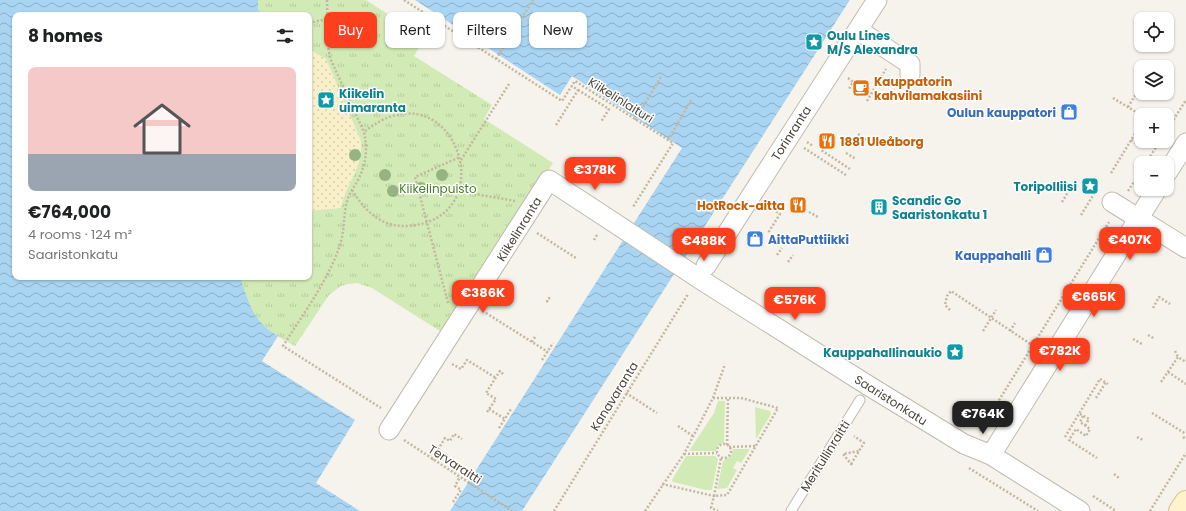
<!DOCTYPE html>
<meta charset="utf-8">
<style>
:root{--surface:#fff;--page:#f2f2f2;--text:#202124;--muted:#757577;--accent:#fc3f1d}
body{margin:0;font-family:Poppins,sans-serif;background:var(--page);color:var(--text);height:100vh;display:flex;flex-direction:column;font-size:15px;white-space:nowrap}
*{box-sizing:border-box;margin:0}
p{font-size:13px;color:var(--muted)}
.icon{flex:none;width:22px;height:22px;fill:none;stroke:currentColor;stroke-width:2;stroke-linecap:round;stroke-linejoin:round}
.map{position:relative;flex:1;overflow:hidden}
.drawer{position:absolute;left:12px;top:12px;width:300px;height:268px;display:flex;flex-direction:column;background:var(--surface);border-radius:8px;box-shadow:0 1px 3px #0004}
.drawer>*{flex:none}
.guide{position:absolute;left:324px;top:12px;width:380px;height:36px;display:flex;gap:8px}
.tools{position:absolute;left:1134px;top:12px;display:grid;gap:8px}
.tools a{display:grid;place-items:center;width:40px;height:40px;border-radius:8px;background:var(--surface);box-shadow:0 1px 3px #0004;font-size:20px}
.price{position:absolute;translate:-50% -34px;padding:0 9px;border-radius:8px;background:var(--accent);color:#fff;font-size:13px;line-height:26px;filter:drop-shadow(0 1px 2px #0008)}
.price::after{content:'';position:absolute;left:50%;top:24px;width:12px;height:9px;margin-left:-6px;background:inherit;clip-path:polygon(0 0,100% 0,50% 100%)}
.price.current{background:#222;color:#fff}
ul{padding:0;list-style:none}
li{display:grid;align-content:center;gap:8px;height:212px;padding:0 16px}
li span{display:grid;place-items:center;height:124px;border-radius:8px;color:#555}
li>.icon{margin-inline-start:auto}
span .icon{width:72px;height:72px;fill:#fffc;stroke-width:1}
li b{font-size:17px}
h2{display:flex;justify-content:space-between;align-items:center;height:48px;padding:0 16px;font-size:17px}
.chip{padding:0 14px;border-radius:8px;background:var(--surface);box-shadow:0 1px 3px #0004;font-size:14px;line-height:36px}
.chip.current{background:var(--accent);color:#fff}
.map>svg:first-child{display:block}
.grass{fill:#d2eab5}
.sand{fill:url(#sand-dots)}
.park{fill:url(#park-tufts)}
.water{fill:url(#water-waves)}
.pier{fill:#f6f3ec}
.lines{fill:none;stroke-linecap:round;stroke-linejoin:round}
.lane-casing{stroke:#c2bbae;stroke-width:11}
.street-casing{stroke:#c2bbae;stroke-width:21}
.secondary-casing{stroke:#d6c79b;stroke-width:24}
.path{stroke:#c4b79f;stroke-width:2.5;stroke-dasharray:2 2;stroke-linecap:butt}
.lane{stroke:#fff;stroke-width:9}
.street{stroke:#fff;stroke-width:19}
.secondary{stroke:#fff3cd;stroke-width:22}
.tree{fill:#97b381}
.labels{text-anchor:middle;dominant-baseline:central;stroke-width:3;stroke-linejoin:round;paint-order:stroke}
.culture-label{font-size:12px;font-weight:bold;fill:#0d838f;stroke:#fff;text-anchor:start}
.food-label{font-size:12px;font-weight:bold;fill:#c56008;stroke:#fff;text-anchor:start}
.street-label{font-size:12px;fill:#4b4439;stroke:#fff}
.shop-label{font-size:12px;font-weight:bold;fill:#366cbe;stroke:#fff;text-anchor:end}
.park-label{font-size:12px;fill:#4a7f2a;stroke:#fff}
</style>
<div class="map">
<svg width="1186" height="511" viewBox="0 0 1186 511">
<defs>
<pattern id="sand-dots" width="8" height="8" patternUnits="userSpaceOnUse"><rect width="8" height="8" fill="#f9efc9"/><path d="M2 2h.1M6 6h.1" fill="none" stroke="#d7cead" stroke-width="1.8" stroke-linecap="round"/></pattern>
<pattern id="park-tufts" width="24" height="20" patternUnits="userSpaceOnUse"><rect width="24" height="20" fill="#d2eab5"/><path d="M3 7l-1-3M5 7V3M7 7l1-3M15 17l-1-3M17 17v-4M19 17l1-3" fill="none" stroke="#b6ca9c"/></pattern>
<pattern id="water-waves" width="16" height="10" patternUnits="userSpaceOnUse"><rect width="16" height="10" fill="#a9d4f2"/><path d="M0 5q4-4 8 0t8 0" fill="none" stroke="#8caec5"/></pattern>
</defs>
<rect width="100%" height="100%" fill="#f6f3ec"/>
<g class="grass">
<path d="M718,401H725L724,443L718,445L716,451H689L714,413Z"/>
<path d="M755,407L770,411L771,414L756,439Z"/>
<path d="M733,449H750L741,463L737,461L733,468L737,470L727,488L717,489L723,461L731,456Z"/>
<path d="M686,456H715L718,459L712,490H706L673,482L672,480Z"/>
</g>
<path class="sand" d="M309,49L326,59L361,141C363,170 346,182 341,208L309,211Z"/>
<path class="park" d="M258,0H366L425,38L414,56L492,105L484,119L553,163L443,333L372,288L357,283L348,284L341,286L329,295L295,346C274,334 254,324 246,298C243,291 242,284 240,277H309V211L341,208C346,182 363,170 361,141L326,59L309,49V15H264L258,10Z"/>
<g class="water">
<path d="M0,0H258V10L264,15H15V277H240C249,303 252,321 278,336L262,361L355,420L316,483L360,511H0Z"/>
<path d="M415,0H850L522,511H450L682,148L572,76L560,95Z"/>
</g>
<path class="pier" d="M850,0H852L737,181L693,250L692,249Z"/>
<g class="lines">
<g class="lane-casing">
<path id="lane" d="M791,511L860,400"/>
</g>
<g class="street-casing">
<g id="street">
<path d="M858,30L910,64V75"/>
<path d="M1167,173L1186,143"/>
<path d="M1112,202L1186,248"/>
<path d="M706,266L877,0"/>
<path d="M389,430L549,180L706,283L869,386L964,444L991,455L1080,511"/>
<path d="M991,455L1157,189"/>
</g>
</g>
<g class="secondary-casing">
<path id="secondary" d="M1180,511L1186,502"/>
</g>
<g class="path">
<path d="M327,0L328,46L330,58L364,132C368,150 366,165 357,182C354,187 350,192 348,198C343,213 345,230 340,245C328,281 303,314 283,346L381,408"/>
<path d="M404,0L562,101L575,81L673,143L633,207"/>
<path d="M309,23L327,19"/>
<path d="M496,59L533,0"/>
<path d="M848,78L853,82L849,89"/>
<path d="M578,90L609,109L601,122"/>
<path d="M1113,98L1141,115"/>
<path d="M867,101L886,69"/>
<path d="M1128,107L1141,86"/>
<path d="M635,120L661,77"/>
<path d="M556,125L578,90L572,86"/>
<path d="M1167,130L1186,100"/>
<path d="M858,134L868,141"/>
<path d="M668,140L692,99"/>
<path d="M1131,140L1135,143"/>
<path d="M807,142L813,146"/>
<path d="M825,144L821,150L850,169"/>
<path d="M804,148L846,175"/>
<path d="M846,153L856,159"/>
<path d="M461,160L509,84"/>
<path d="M1146,163L1160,141"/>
<path d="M1111,173L1141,124"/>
<path d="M352,190C365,211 381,227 407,226C508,220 453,60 364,132"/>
<path d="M458,191L515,201"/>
<path d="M1128,191L1141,171"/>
<path d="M1062,202L1076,179"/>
<path d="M766,205L780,214L768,233"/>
<path d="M809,212L818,217"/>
<path d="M1081,215L1094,194"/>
<path d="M537,233L576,258"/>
<path d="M594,240L598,233"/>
<path d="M777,255L782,248"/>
<path d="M788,262L793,255"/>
<path d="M548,302L547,301L550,297"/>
<path d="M448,303L415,177L460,157"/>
<path d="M1153,308L1159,297L1170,304"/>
<path d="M950,310L945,305L947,296L951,291L1032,345"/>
<path d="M486,313L548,352"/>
<path d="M983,331L996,310"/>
<path d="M1010,331L1015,323"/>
<path d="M1148,335L1155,339"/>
<path d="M1133,339L1142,344"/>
<path d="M532,342L536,335"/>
<path d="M1175,351L1178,357"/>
<path d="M542,360L553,343"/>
<path d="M452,364L461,369L467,360L496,378"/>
<path d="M1168,372L1186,384"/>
<path d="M1100,379L1108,384"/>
<path d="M1161,382L1178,357L1186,362"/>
<path d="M626,393L657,413"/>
<path d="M713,398H741L778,408L727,495L714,496L721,458"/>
<path d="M1096,398L1106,382"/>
<path d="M489,409L505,419"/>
<path d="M487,412L496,399L486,393L500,371L503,374"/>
<path d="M1152,413L1186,434"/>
<path d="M1080,414L1089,419L1085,426"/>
<path d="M1083,416L1080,422L1090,429L1086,436L1076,429L1069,440L1097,458"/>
<path d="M678,426L693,436"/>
<path d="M499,428L511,409"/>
<path d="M980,431L1109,222"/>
<path d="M1065,437L1100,379"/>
<path d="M1137,437L1143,440"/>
<path d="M1183,437L1186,439"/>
<path d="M404,440L512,511"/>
<circle cx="724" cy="451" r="7"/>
<path d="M727,445L728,397"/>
<path d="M729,447L755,446"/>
<path d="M684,454L717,453"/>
<path d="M432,460L445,438L450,441L454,434L462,439"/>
<path d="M851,464L864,443L854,436"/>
<path d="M852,465L843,454L859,451"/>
<path d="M969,468L1038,511"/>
<path d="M1114,474L1119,478"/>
<path d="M662,484L714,496L711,508L718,511"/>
<path d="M1093,496L1116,511"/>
<path d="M453,502L461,490L455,486L460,477"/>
<path d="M554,511L688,294"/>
<path d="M645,511L684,454L713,398L725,364"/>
<path d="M1150,511L1186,453"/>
</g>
<use href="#lane" class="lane"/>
<use href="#street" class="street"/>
<use href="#secondary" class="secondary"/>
</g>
<g class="tree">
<circle cx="355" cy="155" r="6"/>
<circle cx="385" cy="175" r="6"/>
<circle cx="442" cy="175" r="6"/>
<circle cx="421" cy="188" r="6"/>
<circle cx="393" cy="191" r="6"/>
</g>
<defs>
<g id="sight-square" transform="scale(0.9)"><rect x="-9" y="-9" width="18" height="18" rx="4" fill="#0f9aa8" stroke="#fff"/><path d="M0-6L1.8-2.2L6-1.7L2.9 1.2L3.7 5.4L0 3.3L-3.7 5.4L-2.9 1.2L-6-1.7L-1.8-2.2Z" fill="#fff"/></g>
<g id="cafe-square" transform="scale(0.9)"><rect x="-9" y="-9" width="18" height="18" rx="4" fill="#e8710a" stroke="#fff"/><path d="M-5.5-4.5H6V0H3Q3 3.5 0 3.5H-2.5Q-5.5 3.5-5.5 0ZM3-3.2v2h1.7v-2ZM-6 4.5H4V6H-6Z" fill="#fff"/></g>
<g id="shop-square" transform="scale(0.9)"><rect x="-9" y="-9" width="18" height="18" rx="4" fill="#3f7fe0" stroke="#fff"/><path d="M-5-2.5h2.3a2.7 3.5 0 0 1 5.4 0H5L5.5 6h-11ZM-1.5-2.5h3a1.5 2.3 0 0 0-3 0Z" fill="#fff"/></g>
<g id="restaurant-square" transform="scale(0.9)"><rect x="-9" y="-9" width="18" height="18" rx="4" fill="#e8710a" stroke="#fff"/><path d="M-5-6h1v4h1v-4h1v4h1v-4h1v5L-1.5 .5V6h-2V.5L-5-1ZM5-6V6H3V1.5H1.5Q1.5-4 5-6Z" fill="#fff"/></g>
<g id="building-square" transform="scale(0.9)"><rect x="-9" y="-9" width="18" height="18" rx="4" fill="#0f9aa8" stroke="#fff"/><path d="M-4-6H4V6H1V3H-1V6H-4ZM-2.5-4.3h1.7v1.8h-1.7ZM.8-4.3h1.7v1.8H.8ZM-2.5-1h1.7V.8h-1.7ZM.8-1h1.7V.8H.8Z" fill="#fff"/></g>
</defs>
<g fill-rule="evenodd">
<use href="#sight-square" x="814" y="42"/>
<use href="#cafe-square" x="861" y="88"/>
<use href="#sight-square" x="326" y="100"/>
<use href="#shop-square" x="1069" y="112"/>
<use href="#restaurant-square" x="827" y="141"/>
<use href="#sight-square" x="1090" y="186"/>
<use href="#restaurant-square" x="798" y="205"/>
<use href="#building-square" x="879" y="207"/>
<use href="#shop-square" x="755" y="239"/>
<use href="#shop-square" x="1044" y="255"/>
<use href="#sight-square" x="955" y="352"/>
</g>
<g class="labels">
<g class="culture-label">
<text x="827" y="35">Oulu Lines<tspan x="827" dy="14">M/S Alexandra</tspan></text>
<text x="339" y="93">Kiikelin<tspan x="339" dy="14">uimaranta</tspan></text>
<text x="1077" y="186" text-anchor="end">Toripolliisi</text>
<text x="892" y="200">Scandic Go<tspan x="892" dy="14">Saaristonkatu 1</tspan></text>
<text x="942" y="352" text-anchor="end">Kauppahallinaukio</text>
</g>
<g class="food-label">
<text x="874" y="81">Kauppatorin<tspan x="874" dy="14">kahvilamakasiini</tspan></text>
<text x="840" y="141">1881 Uleåborg</text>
<text x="785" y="205" text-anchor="end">HotRock-aitta</text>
</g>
<g class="street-label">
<text transform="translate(621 100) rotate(32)">Kiikelinlaituri</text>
<text transform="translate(791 133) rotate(-57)">Torinranta</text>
<text transform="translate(519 229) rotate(-58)">Kiikelinranta</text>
<text transform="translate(614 396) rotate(-58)">Kanavaranta</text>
<text transform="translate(891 400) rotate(32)">Saaristonkatu</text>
<text transform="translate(825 456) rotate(-58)">Meritullinraitti</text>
<text transform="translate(455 464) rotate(33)">Tervaraitti</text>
</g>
<g class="shop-label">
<text x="1056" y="112">Oulun kauppatori</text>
<text x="768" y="239" text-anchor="start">AittaPuttiikki</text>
<text x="1031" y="255">Kauppahalli</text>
</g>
<g class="park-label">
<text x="438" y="188">Kiikelinpuisto</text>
</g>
</g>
</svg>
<div class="tools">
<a><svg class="icon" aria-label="locate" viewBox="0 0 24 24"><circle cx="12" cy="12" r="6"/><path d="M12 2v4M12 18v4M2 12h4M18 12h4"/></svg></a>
<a><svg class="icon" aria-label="layers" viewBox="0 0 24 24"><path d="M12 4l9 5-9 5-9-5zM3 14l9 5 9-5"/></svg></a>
<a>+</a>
<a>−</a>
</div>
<b class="price" style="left:595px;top:191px">€378K</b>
<b class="price" style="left:1130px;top:261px">€407K</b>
<b class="price" style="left:704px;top:262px">€488K</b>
<b class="price" style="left:483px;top:314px">€386K</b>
<b class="price" style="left:1094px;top:318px">€665K</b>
<b class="price" style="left:795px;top:321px">€576K</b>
<b class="price" style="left:1060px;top:372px">€782K</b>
<b class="price current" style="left:983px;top:435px">€764K</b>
<div class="guide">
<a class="chip current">Buy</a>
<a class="chip">Rent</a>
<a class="chip">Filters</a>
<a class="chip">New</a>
</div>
<section class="drawer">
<h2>8 homes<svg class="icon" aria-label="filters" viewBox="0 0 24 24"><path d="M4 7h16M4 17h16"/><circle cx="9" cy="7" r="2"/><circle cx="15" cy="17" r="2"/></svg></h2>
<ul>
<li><span style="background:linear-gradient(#f6c9c9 70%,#9aa5b1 0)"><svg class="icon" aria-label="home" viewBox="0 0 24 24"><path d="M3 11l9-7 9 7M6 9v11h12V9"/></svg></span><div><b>€764,000</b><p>4 rooms · 124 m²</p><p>Saaristonkatu</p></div></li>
</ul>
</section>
</div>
